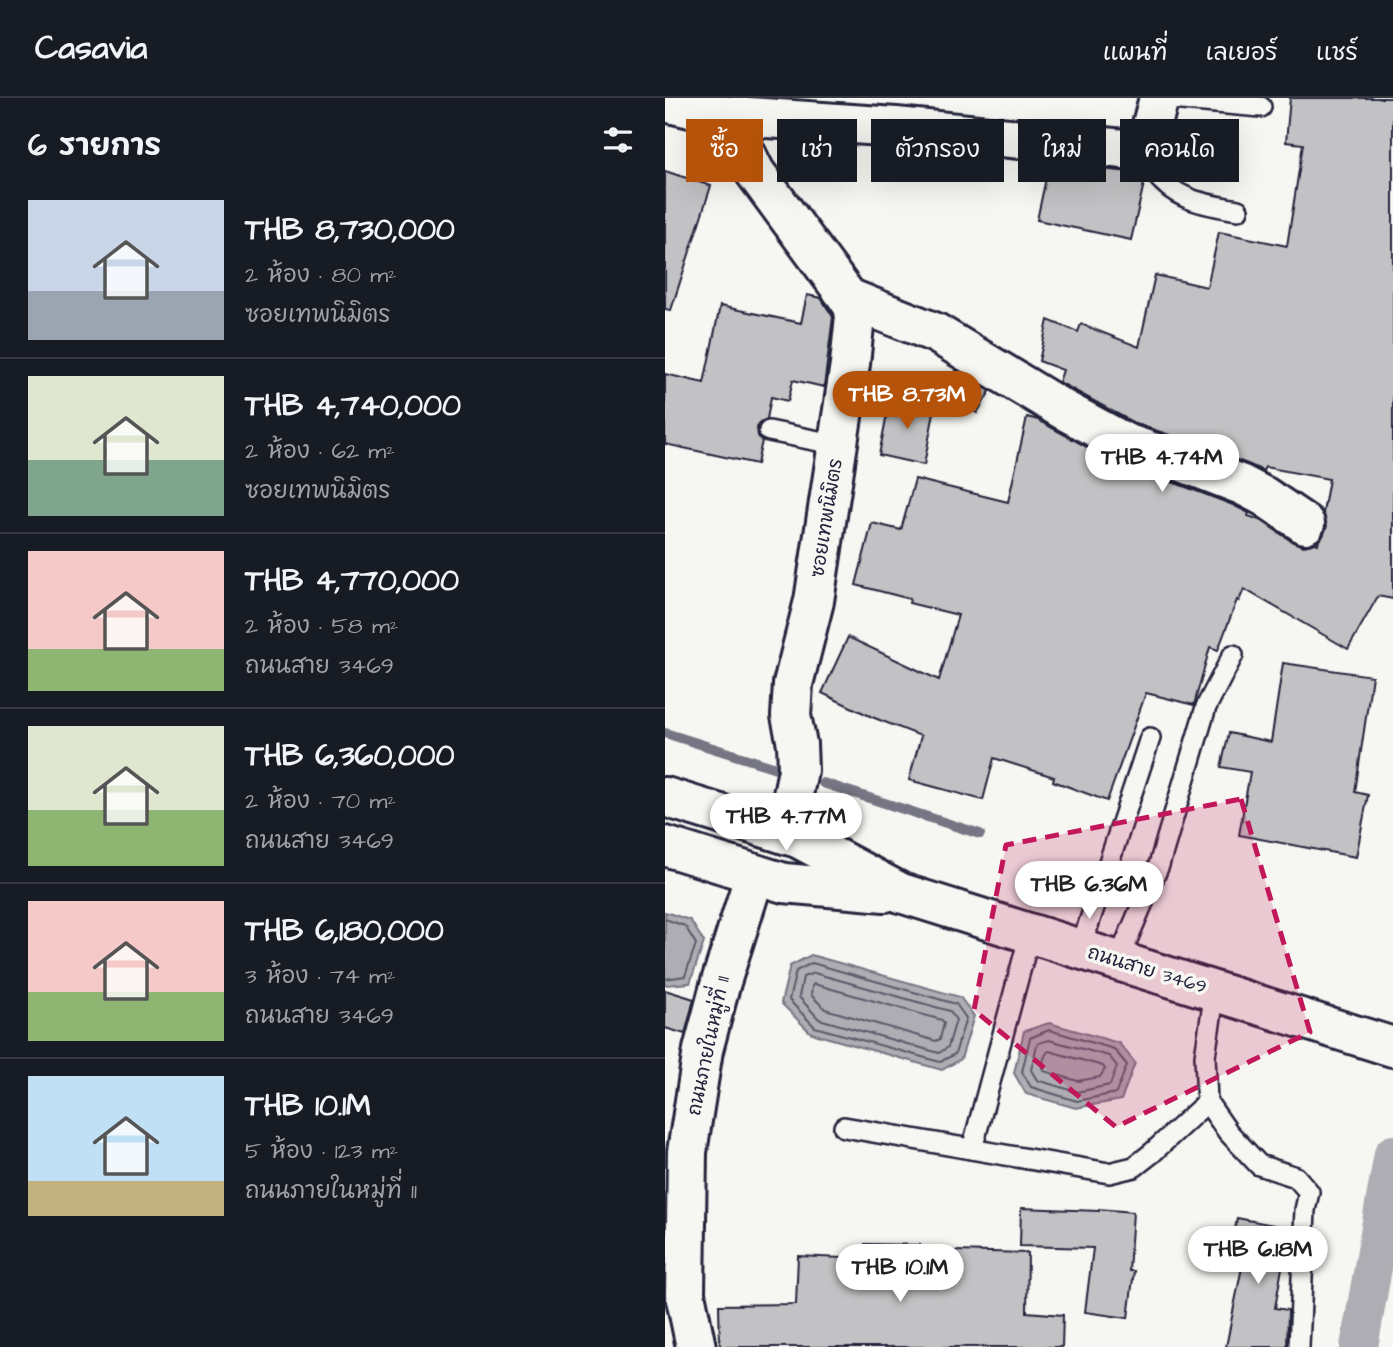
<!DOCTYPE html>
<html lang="th">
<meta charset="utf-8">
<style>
:root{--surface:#171b24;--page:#242831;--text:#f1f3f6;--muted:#9ea1a6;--line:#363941;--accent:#b45309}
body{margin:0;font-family:"Architects Daughter","Playpen Sans Thai",sans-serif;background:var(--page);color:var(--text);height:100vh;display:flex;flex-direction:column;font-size:26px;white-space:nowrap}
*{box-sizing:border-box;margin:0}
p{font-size:23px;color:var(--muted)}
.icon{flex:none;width:38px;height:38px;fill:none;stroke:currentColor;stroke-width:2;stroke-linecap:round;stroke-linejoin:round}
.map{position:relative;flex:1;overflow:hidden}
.sheet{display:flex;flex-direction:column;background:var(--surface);width:665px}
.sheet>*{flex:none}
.guide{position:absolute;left:21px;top:21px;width:602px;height:63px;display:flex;gap:14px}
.price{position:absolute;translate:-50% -60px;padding:0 16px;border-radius:24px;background:#fff;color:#222;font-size:23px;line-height:46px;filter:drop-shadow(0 2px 4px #0008)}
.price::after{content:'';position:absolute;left:50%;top:42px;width:21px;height:16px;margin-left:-10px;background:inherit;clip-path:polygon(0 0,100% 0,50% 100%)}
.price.active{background:var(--accent);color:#fff}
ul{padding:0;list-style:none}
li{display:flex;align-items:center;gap:21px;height:175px;padding:0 28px}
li+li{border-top:2px solid var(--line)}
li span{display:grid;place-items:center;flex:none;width:196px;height:140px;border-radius:0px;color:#555}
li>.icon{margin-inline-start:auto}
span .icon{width:84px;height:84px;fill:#fffc;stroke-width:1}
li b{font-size:30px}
h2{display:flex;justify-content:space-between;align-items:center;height:84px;padding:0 28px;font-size:30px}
.pill{padding:0 24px;border-radius:0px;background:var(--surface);box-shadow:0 7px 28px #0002;font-size:24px;line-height:63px}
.pill.active{background:var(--accent);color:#fff}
header{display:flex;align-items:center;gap:42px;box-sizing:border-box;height:98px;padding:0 35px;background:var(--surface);border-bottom:2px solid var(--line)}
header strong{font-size:33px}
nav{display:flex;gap:38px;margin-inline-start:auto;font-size:24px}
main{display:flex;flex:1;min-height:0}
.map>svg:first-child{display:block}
.water{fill:#adadb3;stroke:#757583;stroke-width:2}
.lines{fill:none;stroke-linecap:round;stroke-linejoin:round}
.shore{stroke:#5a5a6b;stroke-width:2}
.stream{stroke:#757583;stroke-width:10}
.canal{stroke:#adadb3;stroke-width:38}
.building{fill:#c2c2c4;stroke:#22223b;stroke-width:2}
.service-casing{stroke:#22223b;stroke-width:24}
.minor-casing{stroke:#22223b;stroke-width:44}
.tertiary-casing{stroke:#22223b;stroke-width:44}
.service{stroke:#f6f6f2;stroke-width:19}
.minor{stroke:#f6f6f2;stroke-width:38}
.tertiary{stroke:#f6f6f2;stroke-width:38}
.marked{fill:#c2185b;fill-opacity:0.2;stroke:#c2185b;stroke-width:5;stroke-dasharray:14 9;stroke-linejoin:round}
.labels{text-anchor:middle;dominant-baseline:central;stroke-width:7;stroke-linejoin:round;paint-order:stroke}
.street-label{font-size:19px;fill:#22223b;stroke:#f6f6f2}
</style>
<header>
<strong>Casavia</strong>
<nav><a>แผนที่</a><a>เลเยอร์</a><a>แชร์</a></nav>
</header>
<main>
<section class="sheet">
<h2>6 รายการ<svg class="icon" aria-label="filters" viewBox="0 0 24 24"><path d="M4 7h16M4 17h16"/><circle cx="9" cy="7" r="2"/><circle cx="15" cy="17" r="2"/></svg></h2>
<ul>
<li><span style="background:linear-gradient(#c9d6e8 65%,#9aa5b1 0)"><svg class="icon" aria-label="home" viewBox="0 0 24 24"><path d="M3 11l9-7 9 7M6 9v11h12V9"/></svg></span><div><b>THB 8,730,000</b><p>2 ห้อง · 80 m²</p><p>ซอยเทพนิมิตร</p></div></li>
<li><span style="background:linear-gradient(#dfe7d0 60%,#7fa58c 0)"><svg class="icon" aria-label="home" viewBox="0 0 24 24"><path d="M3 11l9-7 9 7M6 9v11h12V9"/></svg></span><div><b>THB 4,740,000</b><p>2 ห้อง · 62 m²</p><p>ซอยเทพนิมิตร</p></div></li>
<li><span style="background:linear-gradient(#f6c9c9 70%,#8fb573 0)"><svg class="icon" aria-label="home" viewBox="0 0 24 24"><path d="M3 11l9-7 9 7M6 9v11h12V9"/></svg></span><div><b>THB 4,770,000</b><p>2 ห้อง · 58 m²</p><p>ถนนสาย 3469</p></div></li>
<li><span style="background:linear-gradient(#dfe7d0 60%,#8fb573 0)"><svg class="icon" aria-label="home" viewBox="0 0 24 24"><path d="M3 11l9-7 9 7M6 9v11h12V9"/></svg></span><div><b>THB 6,360,000</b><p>2 ห้อง · 70 m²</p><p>ถนนสาย 3469</p></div></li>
<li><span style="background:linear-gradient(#f6c9c9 65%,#8fb573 0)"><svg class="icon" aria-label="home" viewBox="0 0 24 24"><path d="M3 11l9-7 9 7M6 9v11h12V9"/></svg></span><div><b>THB 6,180,000</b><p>3 ห้อง · 74 m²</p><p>ถนนสาย 3469</p></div></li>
<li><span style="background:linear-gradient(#bfe0f5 75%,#c2b280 0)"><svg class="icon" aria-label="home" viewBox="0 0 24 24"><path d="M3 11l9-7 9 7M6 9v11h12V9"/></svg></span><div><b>THB 10.1M</b><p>5 ห้อง · 123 m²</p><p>ถนนภายในหมู่ที่ 11</p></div></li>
</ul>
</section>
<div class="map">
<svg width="728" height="1249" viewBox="0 0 728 1249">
<rect width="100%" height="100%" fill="#f6f6f2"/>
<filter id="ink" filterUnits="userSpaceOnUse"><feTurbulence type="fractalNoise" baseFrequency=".0143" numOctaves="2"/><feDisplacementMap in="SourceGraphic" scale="14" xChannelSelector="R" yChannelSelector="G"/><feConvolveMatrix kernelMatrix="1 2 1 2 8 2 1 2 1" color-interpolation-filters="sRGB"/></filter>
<g filter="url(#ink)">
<g class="water">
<path d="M0,814L25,822L39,844L25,885L0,887Z"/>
<path d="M146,857L295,899L309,918L296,961L277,972L146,935L116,905L125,868Z"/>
<path d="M384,925L454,945L470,965L456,1002L411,1010L361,996L349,975L359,933Z"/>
</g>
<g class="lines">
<g class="shore">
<path d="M0,821L20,828L31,846L20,878L0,881"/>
<path d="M147,865L291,906L301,920L290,956L275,964L150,929L124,902L131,873Z"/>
<path d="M149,875L285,913L291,922L283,949L274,955L154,921L134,899L138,879Z"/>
<path d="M149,886L277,922L279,925L275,941L271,943L160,911L146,897L147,888Z"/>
<path d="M384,932L449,951L462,967L451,995L412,1003L366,989L357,974L365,940Z"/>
<path d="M384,942L444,958L452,968L445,987L412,994L372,982L366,972L372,947L374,945Z"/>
<path d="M384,953L438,968L440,971L435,979L413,983L379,973C376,969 379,956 384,953Z"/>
</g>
<g class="stream">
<path d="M0,635L114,671"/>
<path d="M158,685L315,736"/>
</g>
<path class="canal" d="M694,1249L728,1056"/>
</g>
<g class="building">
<path d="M625,0H728V501L713,498L683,551L579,491L574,503L572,502L553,552L545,549L529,607L481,595L442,703L388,683L389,679L329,660L318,702L244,682L256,638L207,619L157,595L183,539L274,582L293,517L244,505L245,501L191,487L207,425L236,432L250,381L343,404L362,319L373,322L453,366L513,386L568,407L584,415L583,418L597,423L628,444L639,448L651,445L653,446L654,442L658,438L662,428L658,415L664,381L600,369L598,373L585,367L528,345L469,325L394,284L398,272L374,263L383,222L413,234L416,226L474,249L490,177L542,189L554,134L622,148L638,46L621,44Z"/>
<path d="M384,66L476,75L480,81L466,142L372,122Z"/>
<path d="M0,73L46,88L6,212L0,211Z"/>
<path d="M142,197L156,200L168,219L159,289L128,282L123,303L106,299L102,321L95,324L92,330L93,338L97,343L92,366L0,346V276L39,285L55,208L136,225Z"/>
<path d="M291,272L325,293L312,315L277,294Z"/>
<path d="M225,300L270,309L259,367L214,357Z"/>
<path d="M618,565L707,578L690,694L703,697L691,759L574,737L585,674L556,669L564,635L606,644Z"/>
<path d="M0,892L29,901L20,936L0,930Z"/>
<path d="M356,1110L434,1113V1111L468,1114L464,1173H469L463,1220L420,1214L428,1150L355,1148Z"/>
<path d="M572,1120L624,1130L610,1210L623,1212L622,1249H561L577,1169L564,1166Z"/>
<path d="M200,1146L255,1147V1152L363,1155L362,1214L398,1217L397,1249H55L54,1207L131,1206L133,1158L200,1161Z"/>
</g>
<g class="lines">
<g class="service-casing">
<g id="service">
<path d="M494,0L596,9"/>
<path d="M480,53C483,60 485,68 489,73C510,103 540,106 573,112"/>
<path d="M104,333L173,347"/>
<path d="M415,852L485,640"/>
<path d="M453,863L494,767L541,609L568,557"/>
<path d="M550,893L540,958L542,1004L563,1034L594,1067L631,1079L644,1094L640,1112L634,1249"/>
<path d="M179,1029L444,1075L469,1069L487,1055L542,1004"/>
<path d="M307,1051L365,836"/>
</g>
</g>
<g class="minor-casing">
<g id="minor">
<path d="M0,4L56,17L231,29L480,53L494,0"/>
<path d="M56,17L69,32L90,74L183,200L188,208L190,218L185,266L149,503L128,586L126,618L132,646L133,672L120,736"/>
<path d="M183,200L271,235L397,311L460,345L520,365L577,387L600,399L640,426"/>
<path d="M31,1249L20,1196L22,1054L38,952L56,884L90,776"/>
</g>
</g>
<g class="tertiary-casing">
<g id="tertiary">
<path d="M0,699L133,740L236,795L728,949"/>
<path d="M0,748L119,785L220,794"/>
</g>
</g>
<use href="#service" class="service"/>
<use href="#minor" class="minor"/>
<use href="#tertiary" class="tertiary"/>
</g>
</g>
<path class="marked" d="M576,701L645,934L451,1029L309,912L341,747Z"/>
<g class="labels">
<g class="street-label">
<text transform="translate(162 420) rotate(-81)">ซอยเทพนิมิตร</text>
<text transform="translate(482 872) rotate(17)">ถนนสาย 3469</text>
<text transform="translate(44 948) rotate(-78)">ถนนภายในหมู่ที่ 11</text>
</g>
</g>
</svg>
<b class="price active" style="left:242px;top:333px">THB 8.73M</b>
<b class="price" style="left:497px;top:396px">THB 4.74M</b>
<b class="price" style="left:121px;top:755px">THB 4.77M</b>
<b class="price" style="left:424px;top:823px">THB 6.36M</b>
<b class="price" style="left:593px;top:1188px">THB 6.18M</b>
<b class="price" style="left:235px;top:1206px">THB 10.1M</b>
<div class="guide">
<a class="pill active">ซื้อ</a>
<a class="pill">เช่า</a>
<a class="pill">ตัวกรอง</a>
<a class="pill">ใหม่</a>
<a class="pill">คอนโด</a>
</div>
</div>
</main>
